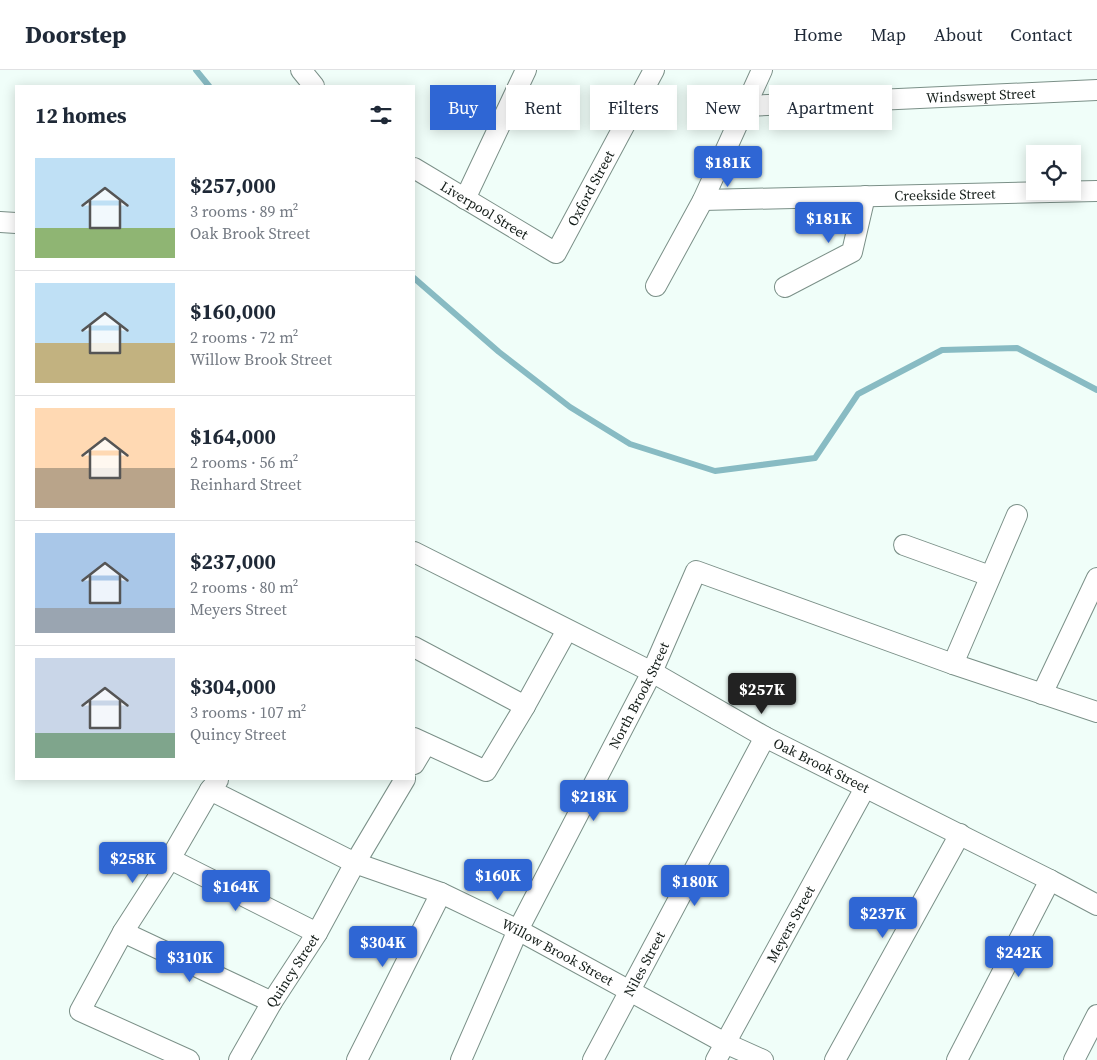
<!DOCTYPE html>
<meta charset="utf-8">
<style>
:root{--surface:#fff;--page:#f6f6f7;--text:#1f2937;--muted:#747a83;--line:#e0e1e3;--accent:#2f66d4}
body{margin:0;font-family:"Source Serif 4",serif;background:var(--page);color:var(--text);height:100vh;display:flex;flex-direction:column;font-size:19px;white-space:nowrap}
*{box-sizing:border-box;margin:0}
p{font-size:16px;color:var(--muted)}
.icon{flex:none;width:28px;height:28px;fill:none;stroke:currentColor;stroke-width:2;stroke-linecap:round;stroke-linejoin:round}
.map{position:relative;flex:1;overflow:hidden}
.side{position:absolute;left:15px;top:15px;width:400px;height:695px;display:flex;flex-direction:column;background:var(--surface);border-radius:0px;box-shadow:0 2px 12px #0003}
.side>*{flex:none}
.top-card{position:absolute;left:430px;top:15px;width:475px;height:45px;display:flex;gap:10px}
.buttons{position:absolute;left:1026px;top:75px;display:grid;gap:10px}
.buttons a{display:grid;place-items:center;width:55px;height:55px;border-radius:0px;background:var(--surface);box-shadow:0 2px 12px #0003;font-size:25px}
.price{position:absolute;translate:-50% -42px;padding:0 11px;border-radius:5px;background:var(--accent);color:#fff;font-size:16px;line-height:32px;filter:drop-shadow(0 1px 2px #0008)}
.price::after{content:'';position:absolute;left:50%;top:30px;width:15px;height:11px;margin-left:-8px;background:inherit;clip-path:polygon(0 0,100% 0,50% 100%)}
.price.selected{background:#222;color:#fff}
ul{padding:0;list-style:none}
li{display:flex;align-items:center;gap:15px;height:125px;padding:0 20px}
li+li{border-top:1px solid var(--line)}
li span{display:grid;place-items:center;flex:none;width:140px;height:100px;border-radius:0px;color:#555}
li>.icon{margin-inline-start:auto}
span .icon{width:60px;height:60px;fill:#fffc;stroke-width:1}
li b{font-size:21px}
h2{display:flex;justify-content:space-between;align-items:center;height:60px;padding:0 20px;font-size:21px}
.chip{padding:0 18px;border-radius:0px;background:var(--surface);box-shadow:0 2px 12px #0003;font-size:18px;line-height:45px}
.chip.selected{background:var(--accent);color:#fff}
header{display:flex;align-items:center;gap:30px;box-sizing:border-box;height:70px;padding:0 25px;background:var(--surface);border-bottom:1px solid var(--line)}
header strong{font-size:24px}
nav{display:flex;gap:28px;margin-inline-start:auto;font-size:18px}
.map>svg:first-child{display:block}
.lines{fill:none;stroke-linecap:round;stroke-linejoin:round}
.stream{stroke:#88bbc3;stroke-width:6}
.minor-casing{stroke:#7b9088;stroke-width:22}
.minor{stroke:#fff;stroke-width:20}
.labels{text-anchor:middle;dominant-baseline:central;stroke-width:5;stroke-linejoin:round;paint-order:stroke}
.street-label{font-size:14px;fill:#141d19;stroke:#f0fef9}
</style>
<header>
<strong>Doorstep</strong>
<nav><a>Home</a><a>Map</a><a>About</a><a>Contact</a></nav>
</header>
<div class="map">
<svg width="1097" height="990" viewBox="0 0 1097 990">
<rect width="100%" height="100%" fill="#f0fef9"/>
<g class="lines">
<g class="stream">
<path d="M196,0L209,16"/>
<path d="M414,208L499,282L570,337L630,374L715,401L815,388L858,324L942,280L1017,278L1097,320"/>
</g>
<g class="minor-casing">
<g id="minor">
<path d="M301,0L314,16"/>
<path id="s1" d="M745,36L1097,20"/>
<path id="s2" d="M414,98L556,183L654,0"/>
<path d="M465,129L526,0"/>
<path id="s3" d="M703,130L1097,121"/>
<path d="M0,152L16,153"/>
<path d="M656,216L703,130L762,0"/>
<path d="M785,217L852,182L865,126"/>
<path d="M904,475L990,506"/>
<path id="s4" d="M414,482L652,602L765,667L1050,810L1097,835"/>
<path d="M414,577L525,636"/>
<path d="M953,594L1017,445"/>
<path d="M1042,624L1097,508"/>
<path d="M414,668L486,701L525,636L567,560"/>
<path d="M414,694L426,674"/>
<path id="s5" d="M210,720L355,793L441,823L518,860L725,973L763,990"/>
<path d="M170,789L317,863"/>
<path d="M123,862L272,932"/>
<path d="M189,990L80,941L123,862L170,789L210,720L218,710"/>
<path id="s6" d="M239,990L272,932L317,863L355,793L405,709"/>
<path d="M357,990L441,823"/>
<path id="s7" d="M461,990L518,860L652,602L696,501L953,594L1097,642"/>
<path id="s8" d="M593,990L765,667"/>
<path id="s9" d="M716,990L865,718"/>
<path d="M835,990L960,764"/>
<path d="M957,990L1050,810"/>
<path d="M1074,990L1097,945"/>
</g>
</g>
<use href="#minor" class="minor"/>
</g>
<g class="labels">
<g class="street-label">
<text stroke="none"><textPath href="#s1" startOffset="236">Windswept Street</textPath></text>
<text stroke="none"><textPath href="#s2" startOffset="239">Oxford Street</textPath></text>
<text stroke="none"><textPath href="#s3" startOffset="242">Creekside Street</textPath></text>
<text stroke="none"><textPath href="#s2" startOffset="82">Liverpool Street</textPath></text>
<text stroke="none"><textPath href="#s7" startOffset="406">North Brook Street</textPath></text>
<text stroke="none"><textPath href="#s4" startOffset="460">Oak Brook Street</textPath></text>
<text stroke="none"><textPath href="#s9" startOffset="155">Meyers Street</textPath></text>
<text stroke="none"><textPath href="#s5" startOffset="384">Willow Brook Street</textPath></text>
<text stroke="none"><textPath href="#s8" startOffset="109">Niles Street</textPath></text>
<text stroke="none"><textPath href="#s6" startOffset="104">Quincy Street</textPath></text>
</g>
</g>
</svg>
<div class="buttons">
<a><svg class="icon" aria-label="locate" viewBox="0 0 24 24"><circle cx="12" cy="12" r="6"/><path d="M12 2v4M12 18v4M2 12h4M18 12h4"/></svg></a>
</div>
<b class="price" style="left:728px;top:118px">$181K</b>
<b class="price" style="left:829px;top:174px">$181K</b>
<b class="price selected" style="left:762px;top:645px">$257K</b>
<b class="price" style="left:594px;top:752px">$218K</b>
<b class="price" style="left:133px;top:814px">$258K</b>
<b class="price" style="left:498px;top:831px">$160K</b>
<b class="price" style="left:695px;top:837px">$180K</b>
<b class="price" style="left:236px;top:842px">$164K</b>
<b class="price" style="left:883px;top:869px">$237K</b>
<b class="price" style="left:383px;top:898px">$304K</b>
<b class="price" style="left:1019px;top:908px">$242K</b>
<b class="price" style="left:190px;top:913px">$310K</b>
<div class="top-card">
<a class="chip selected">Buy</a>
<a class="chip">Rent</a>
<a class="chip">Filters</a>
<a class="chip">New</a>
<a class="chip">Apartment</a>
</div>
<section class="side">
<h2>12 homes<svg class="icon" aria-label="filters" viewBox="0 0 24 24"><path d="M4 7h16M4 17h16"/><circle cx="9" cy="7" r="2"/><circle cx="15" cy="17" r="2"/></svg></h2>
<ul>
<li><span style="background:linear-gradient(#bfe0f5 70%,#8fb573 0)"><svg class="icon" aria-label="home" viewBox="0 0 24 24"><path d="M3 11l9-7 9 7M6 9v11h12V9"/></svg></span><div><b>$257,000</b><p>3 rooms · 89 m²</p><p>Oak Brook Street</p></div></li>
<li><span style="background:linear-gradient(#bfe0f5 60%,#c2b280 0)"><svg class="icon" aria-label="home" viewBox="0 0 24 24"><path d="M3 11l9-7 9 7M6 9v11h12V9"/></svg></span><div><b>$160,000</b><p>2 rooms · 72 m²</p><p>Willow Brook Street</p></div></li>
<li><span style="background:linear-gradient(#ffd9b3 60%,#b9a48a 0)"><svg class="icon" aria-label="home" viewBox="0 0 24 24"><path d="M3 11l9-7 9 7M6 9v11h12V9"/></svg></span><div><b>$164,000</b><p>2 rooms · 56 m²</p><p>Reinhard Street</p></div></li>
<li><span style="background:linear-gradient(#a9c7e8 75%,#9aa5b1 0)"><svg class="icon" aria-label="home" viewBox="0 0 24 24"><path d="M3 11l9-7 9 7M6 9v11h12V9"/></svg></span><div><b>$237,000</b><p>2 rooms · 80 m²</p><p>Meyers Street</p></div></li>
<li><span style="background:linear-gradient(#c9d6e8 75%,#7fa58c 0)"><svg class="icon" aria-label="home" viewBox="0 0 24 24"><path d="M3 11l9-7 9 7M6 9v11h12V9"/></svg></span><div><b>$304,000</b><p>3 rooms · 107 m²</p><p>Quincy Street</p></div></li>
</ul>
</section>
</div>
